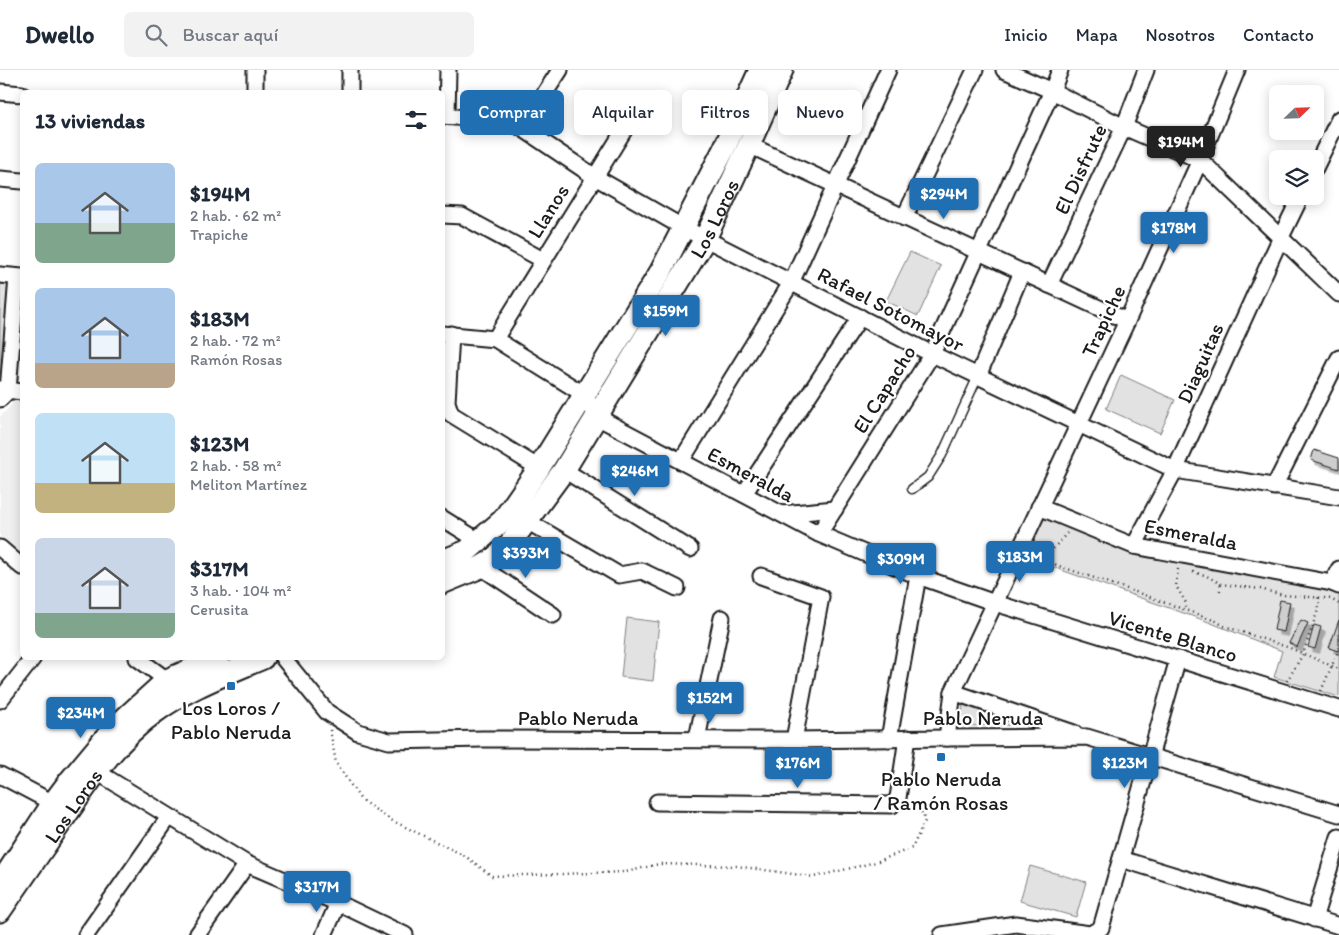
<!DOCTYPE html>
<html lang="es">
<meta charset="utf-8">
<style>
:root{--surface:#fff;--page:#f2f2f3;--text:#1f2937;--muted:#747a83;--line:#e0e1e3;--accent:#1f6fb2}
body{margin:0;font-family:Itim,sans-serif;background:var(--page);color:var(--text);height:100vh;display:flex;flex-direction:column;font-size:19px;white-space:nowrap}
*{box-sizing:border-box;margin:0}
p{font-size:16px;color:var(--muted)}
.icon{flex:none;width:28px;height:28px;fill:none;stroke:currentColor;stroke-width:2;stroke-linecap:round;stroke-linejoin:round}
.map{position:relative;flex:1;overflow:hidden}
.drawer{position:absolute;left:20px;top:20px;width:425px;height:570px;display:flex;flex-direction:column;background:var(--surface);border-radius:8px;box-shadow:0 2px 12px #0003}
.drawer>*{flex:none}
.banner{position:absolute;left:460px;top:20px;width:475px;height:45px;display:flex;gap:10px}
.needle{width:32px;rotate:67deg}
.controls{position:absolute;left:1269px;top:15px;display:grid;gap:10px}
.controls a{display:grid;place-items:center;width:55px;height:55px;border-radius:8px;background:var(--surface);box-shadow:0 2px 12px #0003;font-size:25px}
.price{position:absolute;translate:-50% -42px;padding:0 11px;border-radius:5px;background:var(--accent);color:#fff;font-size:16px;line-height:32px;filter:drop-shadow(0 1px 2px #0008)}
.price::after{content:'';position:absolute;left:50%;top:30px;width:15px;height:11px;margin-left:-8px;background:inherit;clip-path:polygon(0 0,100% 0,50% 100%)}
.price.selected{background:#222;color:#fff}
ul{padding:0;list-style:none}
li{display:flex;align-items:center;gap:15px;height:125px;padding:0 15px}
li span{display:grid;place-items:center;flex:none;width:140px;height:100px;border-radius:8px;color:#555}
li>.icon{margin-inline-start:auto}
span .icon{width:60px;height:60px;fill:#fffc;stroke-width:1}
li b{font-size:21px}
h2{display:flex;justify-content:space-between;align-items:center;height:60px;padding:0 15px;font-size:21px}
.chip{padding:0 18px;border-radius:8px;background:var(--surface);box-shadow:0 2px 12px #0003;font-size:18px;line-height:45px}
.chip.selected{background:var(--accent);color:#fff}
header{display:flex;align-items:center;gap:30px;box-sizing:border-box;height:70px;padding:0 25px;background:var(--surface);border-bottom:1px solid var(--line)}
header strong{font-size:24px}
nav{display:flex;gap:28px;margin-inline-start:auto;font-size:18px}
.search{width:350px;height:45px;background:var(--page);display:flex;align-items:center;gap:12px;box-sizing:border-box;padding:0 18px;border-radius:8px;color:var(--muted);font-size:19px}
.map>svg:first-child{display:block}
.built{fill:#f0f0f0}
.green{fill:#e2e2e2;stroke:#7f7f7f}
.building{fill:#cecece;stroke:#1c1c1c;filter:url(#shadow)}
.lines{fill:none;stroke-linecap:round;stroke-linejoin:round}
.service-casing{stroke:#1c1c1c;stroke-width:11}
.minor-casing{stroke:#1c1c1c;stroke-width:19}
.secondary-casing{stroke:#1c1c1c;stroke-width:25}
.path{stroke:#1c1c1c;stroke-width:2.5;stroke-dasharray:1 4;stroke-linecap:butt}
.service{stroke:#fff;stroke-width:8}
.minor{stroke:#fff;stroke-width:15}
.secondary{stroke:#fff;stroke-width:21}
.poi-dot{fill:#1f6fb2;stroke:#fff;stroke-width:2}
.labels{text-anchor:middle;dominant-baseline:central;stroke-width:4.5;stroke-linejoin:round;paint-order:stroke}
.street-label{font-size:21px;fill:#1c1c1c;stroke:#fff}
.poi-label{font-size:21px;fill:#1c1c1c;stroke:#fff}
</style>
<header>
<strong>Dwello</strong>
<div class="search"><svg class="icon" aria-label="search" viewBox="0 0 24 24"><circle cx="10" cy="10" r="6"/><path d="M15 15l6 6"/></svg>Buscar aquí</div>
<nav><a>Inicio</a><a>Mapa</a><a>Nosotros</a><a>Contacto</a></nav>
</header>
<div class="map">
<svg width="1339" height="865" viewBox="0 0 1339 865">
<defs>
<filter id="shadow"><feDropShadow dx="4.5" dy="4.5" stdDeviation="0" flood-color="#0004"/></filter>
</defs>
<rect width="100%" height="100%" fill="#fff"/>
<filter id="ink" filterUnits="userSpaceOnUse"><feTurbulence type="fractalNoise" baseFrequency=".02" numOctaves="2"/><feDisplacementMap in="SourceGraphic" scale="10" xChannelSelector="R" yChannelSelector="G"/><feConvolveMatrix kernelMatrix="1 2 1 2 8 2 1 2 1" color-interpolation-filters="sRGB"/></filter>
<g filter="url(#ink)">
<path class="built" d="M15,331L22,332V484L0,466V347Z"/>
<g class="green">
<path d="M910,182L941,196L918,246L886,231Z"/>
<path d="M0,212L13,213L5,313H0Z"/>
<path d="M1121,305L1175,330L1160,363L1106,339Z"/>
<path d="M1043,446L1133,484L1339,522V627L1274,607L1282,581L1206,551L1027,488Z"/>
<path d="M627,548L659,552L653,611L621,607Z"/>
<path d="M963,635L1019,655L961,656Z"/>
<path d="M1030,796L1086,812L1076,847L1020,831Z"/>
</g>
<g class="building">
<path d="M1314,380L1339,388V399L1311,390Z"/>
<path d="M1280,530L1290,532L1284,562L1274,560Z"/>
<path d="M1301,550L1308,553L1297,577L1289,573Z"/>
<path d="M1339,550V577L1338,581L1329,578Z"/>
<path d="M1314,555L1321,557L1315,579L1308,577Z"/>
</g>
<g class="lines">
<g class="service-casing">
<path id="service" d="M912,419L928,407L942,385L978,306"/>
</g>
<g class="minor-casing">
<g id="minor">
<path d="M255,0V22"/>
<path d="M350,0V22"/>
<path d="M1004,0L1052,21L1124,57L1200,90L1339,224"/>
<path d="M0,22L22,24"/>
<path d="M447,45L448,0"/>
<path d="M442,46L508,51L522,58L595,107L684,158L932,284L1175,400L1339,427"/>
<path d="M522,58L560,0"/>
<path d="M749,75L1127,251"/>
<path d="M1315,98L1339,49"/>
<path d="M0,109L22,111"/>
<path d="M442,145L462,146L543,190"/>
<path d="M904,148L975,0"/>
<path d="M0,205L22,207"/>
<path d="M1049,215L1124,57L1146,0"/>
<path d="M442,264L495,269L585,325L597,347L819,464L918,506L995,533L1339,639"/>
<path d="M451,264L447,332L451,344L539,398"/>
<path d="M495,269L639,36"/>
<path d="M978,306L1022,202"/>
<path d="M0,319L22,322"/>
<path d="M0,329L8,321L17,207"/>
<path d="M681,391L791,213L888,0"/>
<path d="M564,400L690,479"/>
<path d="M1274,417L1339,288"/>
<path d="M744,424L860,247"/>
<path d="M1039,437L1134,476L1332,513L1339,516"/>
<path d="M782,444L835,439"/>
<path d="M442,448L479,471"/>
<path d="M527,451L619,505L642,501L677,518"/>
<path d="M819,464L932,284L1052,21L1060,0"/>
<path d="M1134,476L1175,400L1281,167L1301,126"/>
<path d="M0,478L22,497"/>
<path d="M481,497L553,545"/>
<path d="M761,506L821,527L794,670"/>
<path d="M1332,513L1339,499"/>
<path d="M137,588L167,610"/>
<path d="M283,588L327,642L358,662L389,671L483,669L794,670L947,668L1087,667L1339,744"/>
<path d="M953,622L1074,663"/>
<path d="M0,630L33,588"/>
<path d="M947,668L953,622L1127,251L1200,90L1237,0"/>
<path d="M697,669L722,548"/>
<path d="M889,669L918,506"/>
<path d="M89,697L247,794L338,833L405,865"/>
<path d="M0,705L53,733"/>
<path d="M657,732L892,735L898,728L907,668"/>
<path d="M1121,789L1339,856"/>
<path d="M1314,849L1339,767"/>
<path d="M86,865L169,747"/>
<path d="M197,865L247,794"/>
<path d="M324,865L338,833"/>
<path d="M942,865L1016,854L1090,864L1101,858L1178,589"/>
</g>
</g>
<g class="secondary-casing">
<g id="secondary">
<path d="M442,491L467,481L503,450L539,398L661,201L724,79L760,0"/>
<path id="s1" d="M442,513L481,497L491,491L509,475L564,400L705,169L749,75L782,0"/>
<path d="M0,814L53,733L68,713L103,671L123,650L167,610L218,588"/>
<path id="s2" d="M0,841C21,810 43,779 64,748C91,709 116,670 155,642C188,618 226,604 263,588"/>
</g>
</g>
<g class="path">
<path d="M1032,485L1059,496L1133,521L1216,551L1224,556L1290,578L1339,599"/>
<path d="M1050,493L1052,480L1067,463"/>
<path d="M1178,499L1176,516L1186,533L1185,540"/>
<path d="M1193,502L1205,505L1221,514L1260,519L1283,525L1324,528L1331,529L1339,534"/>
<path d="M1220,521L1221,514"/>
<path d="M1287,611L1303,584L1320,534L1318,527"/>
<path d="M1321,621L1339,579"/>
<path d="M330,660L336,693L361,730L391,750L465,786L492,806L626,802L659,794L736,796L814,807L876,792L912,778L925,751L918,733L911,731"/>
</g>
<use href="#service" class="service"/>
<use href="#minor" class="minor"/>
<use href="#secondary" class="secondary"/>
</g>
</g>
<g class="poi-dot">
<rect x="226" y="611" width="10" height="10" rx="2.5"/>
<rect x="936" y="682" width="10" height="10" rx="2.5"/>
</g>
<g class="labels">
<g class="street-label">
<text transform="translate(1080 99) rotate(-65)">El Disfrute</text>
<text transform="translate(548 141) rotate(-58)">Llanos</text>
<text stroke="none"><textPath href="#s1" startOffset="464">Los Loros</textPath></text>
<text transform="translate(891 239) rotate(27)">Rafael Sotomayor</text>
<text transform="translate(1103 251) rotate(-65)">Trapiche</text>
<text transform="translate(1200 293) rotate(-66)">Diaguitas</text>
<text transform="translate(884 319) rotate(-58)">El Capacho</text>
<text transform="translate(751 404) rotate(28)">Esmeralda</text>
<text transform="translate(1191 464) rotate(11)">Esmeralda</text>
<text transform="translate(1173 566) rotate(17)">Vicente Blanco</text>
<text x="578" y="647">Pablo Neruda</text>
<text x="983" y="647">Pablo Neruda</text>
<text stroke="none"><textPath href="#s2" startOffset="128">Los Loros</textPath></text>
</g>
<g class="poi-label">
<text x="231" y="637">Los Loros /<tspan x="231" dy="24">Pablo Neruda</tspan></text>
<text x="941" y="708">Pablo Neruda<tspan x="941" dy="24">/ Ramón Rosas</tspan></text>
</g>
</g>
</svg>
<div class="controls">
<a><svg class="needle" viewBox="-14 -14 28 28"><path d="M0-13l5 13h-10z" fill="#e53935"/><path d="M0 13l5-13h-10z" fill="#747a83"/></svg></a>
<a><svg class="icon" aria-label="layers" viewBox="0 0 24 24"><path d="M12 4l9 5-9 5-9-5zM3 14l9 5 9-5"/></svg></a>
</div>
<b class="price selected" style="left:1181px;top:98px">$194M</b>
<b class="price" style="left:944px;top:150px">$294M</b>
<b class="price" style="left:1174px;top:184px">$178M</b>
<b class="price" style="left:666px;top:267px">$159M</b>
<b class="price" style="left:635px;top:427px">$246M</b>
<b class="price" style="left:526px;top:509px">$393M</b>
<b class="price" style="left:1020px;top:513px">$183M</b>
<b class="price" style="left:901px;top:515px">$309M</b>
<b class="price" style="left:710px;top:654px">$152M</b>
<b class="price" style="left:81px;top:669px">$234M</b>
<b class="price" style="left:798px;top:719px">$176M</b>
<b class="price" style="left:1125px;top:719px">$123M</b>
<b class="price" style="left:317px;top:843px">$317M</b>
<div class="banner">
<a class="chip selected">Comprar</a>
<a class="chip">Alquilar</a>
<a class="chip">Filtros</a>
<a class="chip">Nuevo</a>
</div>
<section class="drawer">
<h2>13 viviendas<svg class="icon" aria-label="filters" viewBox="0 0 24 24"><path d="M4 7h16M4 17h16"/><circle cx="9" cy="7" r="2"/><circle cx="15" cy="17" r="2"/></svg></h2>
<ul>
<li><span style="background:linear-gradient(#a9c7e8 60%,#7fa58c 0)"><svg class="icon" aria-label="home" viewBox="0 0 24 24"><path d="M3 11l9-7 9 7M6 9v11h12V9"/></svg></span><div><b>$194M</b><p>2 hab. · 62 m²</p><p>Trapiche</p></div></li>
<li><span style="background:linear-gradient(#a9c7e8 75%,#b9a48a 0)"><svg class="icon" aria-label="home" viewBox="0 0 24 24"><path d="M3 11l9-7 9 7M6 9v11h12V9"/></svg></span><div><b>$183M</b><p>2 hab. · 72 m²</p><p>Ramón Rosas</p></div></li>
<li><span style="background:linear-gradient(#bfe0f5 70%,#c2b280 0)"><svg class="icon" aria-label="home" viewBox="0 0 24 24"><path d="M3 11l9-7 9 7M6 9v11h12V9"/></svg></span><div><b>$123M</b><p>2 hab. · 58 m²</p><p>Meliton Martínez</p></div></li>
<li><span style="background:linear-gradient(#c9d6e8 75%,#7fa58c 0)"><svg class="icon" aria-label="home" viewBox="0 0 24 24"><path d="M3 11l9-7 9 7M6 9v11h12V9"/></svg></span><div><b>$317M</b><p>3 hab. · 104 m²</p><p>Cerusita</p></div></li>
</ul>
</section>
</div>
